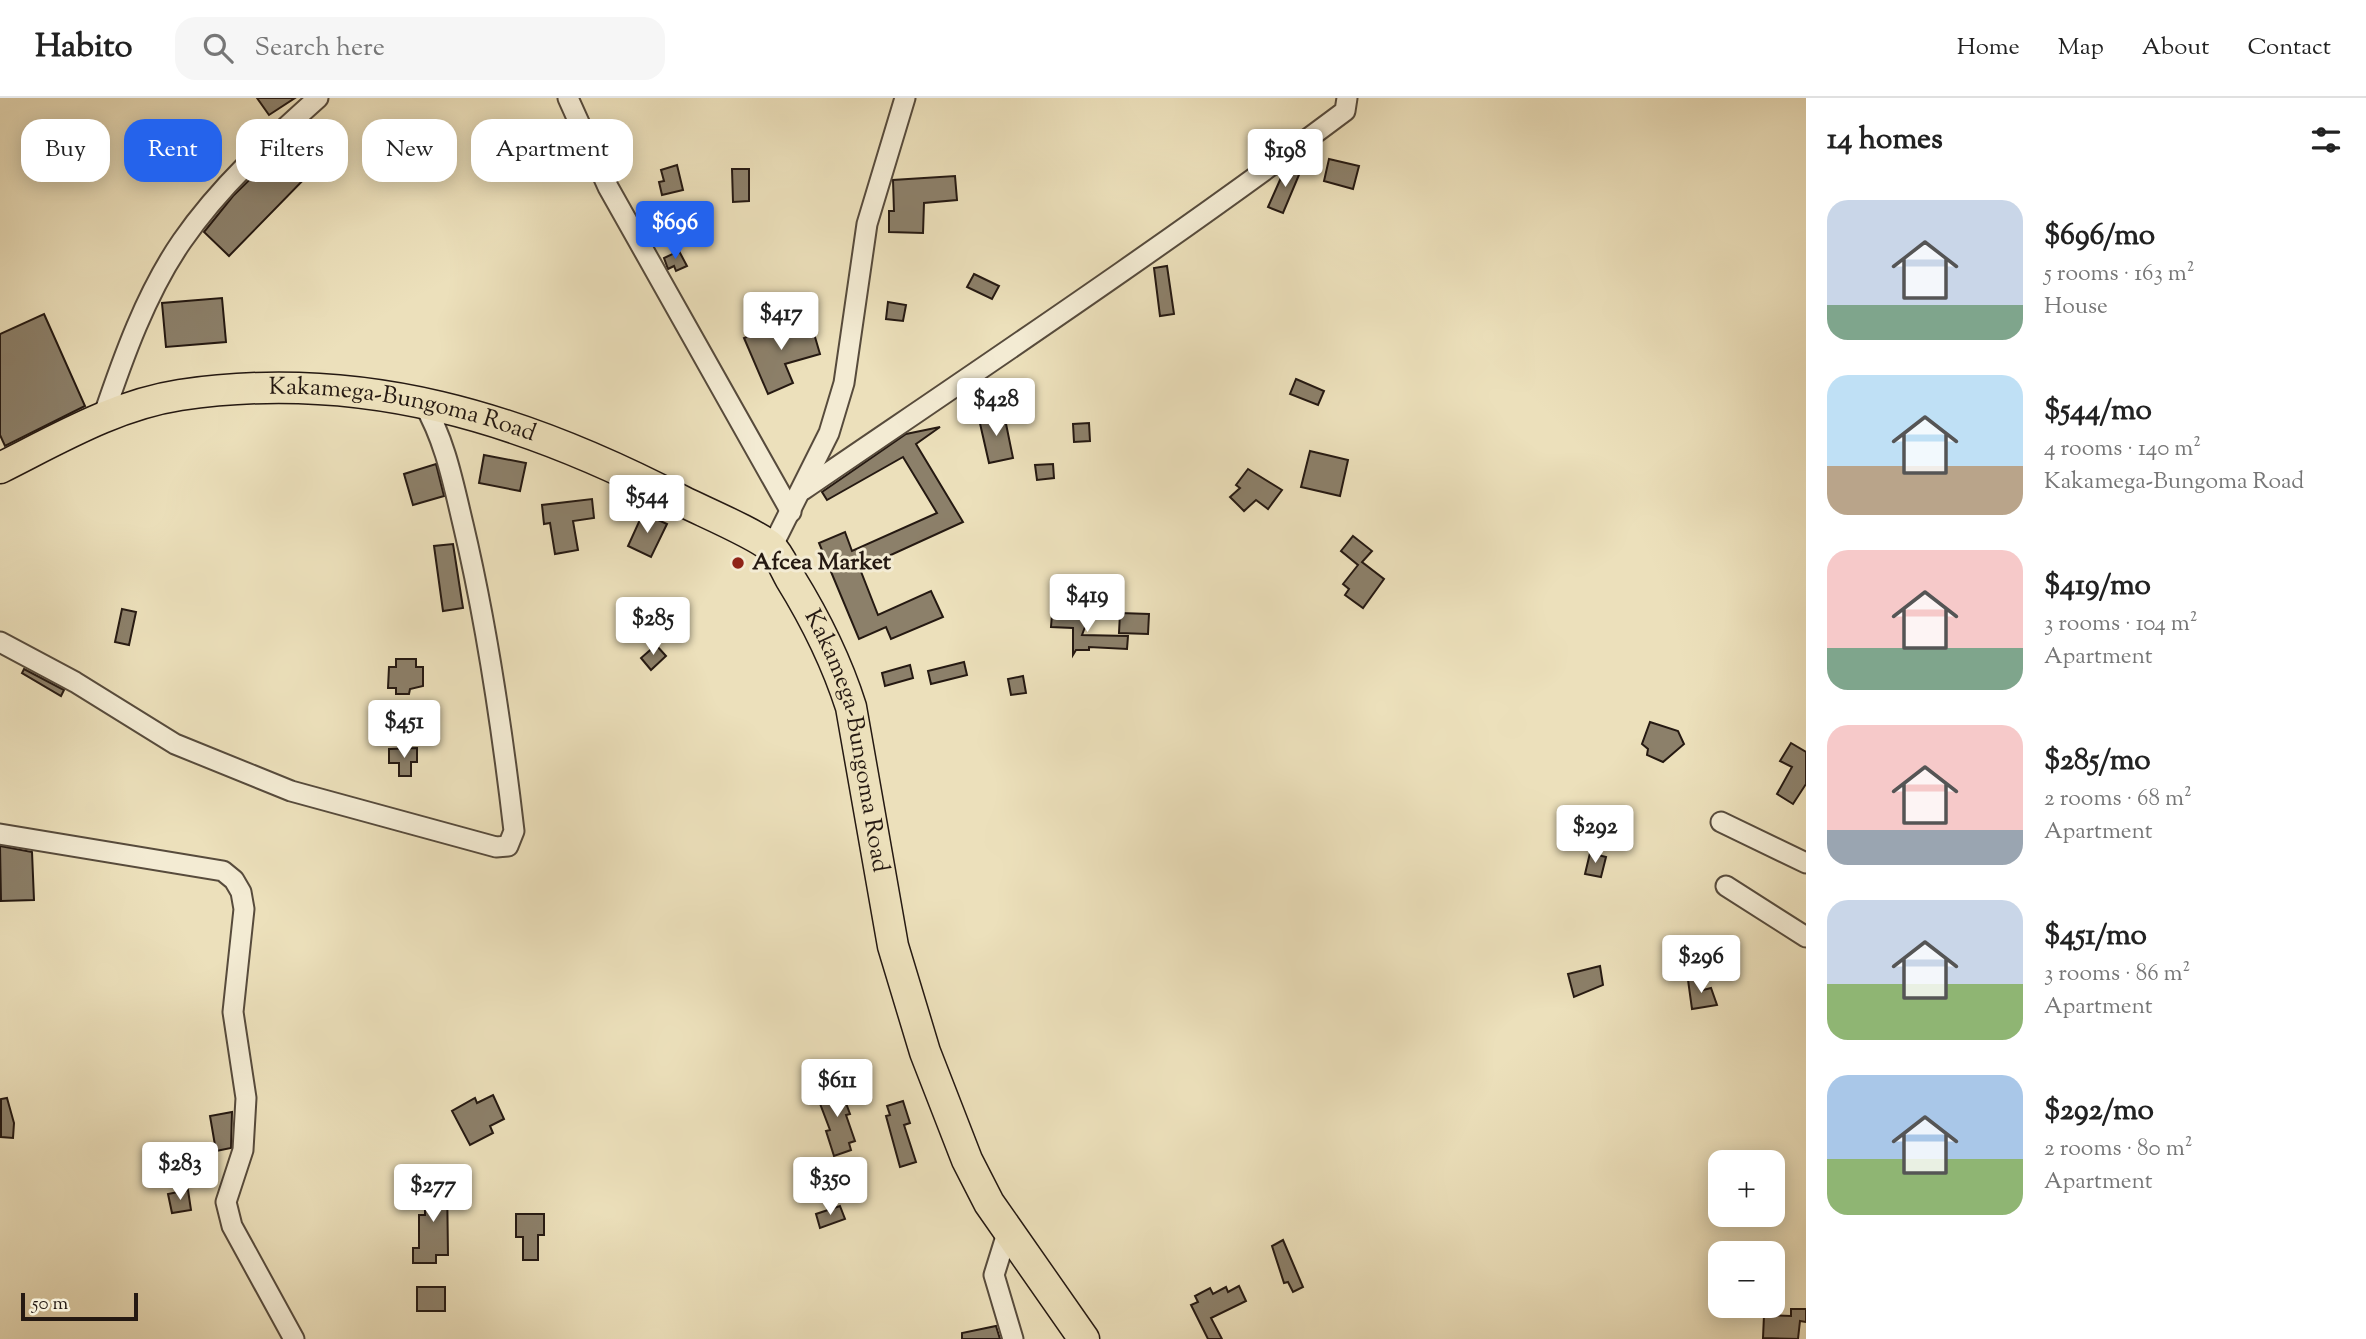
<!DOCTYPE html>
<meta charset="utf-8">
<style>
:root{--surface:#fff;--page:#f6f6f6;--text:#222;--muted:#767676;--line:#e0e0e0;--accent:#2563eb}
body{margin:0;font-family:"Sorts Mill Goudy",serif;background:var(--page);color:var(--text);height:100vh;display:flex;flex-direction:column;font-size:26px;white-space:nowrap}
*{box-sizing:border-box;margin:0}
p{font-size:23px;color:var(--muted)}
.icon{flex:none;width:38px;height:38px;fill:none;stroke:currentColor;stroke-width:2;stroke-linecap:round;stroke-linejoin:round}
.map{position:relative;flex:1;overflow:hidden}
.panel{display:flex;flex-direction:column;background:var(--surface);width:560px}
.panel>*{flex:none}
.banner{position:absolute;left:21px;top:21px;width:665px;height:63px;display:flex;gap:14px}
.tools{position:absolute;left:1708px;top:1052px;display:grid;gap:14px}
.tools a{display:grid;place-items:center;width:77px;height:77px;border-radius:14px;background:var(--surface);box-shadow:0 4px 18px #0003;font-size:35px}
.scale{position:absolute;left:21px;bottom:18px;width:117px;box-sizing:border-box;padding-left:7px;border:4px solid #251912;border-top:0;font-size:19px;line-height:24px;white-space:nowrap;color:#251912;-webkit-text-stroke:5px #f3ebd3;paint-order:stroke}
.price{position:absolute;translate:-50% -60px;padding:0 16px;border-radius:7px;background:#fff;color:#222;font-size:23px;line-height:46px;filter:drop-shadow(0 2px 4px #0008)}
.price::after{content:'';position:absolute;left:50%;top:42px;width:21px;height:16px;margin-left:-10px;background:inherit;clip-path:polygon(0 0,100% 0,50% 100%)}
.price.current{background:var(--accent);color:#fff}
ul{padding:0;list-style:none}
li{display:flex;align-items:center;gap:21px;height:175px;padding:0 21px}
li span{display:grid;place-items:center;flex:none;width:196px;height:140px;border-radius:21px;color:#555}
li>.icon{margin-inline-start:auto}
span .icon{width:84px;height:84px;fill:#fffc;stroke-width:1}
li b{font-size:30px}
h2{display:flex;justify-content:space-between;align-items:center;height:84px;padding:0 21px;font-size:30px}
.tag{padding:0 24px;border-radius:21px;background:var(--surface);box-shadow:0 4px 18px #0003;font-size:24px;line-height:63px}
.tag.current{background:var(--accent);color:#fff}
header{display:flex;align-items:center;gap:42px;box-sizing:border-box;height:98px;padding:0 35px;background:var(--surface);border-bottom:2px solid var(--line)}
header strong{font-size:33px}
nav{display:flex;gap:38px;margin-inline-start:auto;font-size:24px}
.search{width:490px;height:63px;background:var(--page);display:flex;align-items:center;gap:18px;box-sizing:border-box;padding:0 24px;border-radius:21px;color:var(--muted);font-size:26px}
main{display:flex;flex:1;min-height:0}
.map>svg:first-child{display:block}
.building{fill:#8c806a;stroke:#251912;stroke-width:2}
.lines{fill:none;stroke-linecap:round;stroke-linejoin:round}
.minor-casing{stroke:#574b3c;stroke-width:23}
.primary-casing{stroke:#251912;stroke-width:33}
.minor{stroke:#f3ebd3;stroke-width:19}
.primary{stroke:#ece0bb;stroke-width:30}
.poi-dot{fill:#8f2418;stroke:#f3ebd3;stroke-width:2.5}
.labels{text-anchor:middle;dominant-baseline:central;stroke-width:6;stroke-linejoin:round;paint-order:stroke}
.street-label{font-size:24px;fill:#251912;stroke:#f3ebd3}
.poi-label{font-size:24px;font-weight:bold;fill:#251912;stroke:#f3ebd3;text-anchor:start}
</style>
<header>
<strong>Habito</strong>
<div class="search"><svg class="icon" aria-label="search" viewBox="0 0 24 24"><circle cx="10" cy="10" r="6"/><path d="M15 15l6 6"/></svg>Search here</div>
<nav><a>Home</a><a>Map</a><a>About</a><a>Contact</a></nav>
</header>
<main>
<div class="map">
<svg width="1806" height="1241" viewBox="0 0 1806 1241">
<rect width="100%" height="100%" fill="#ece0bb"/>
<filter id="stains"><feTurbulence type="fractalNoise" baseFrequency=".00286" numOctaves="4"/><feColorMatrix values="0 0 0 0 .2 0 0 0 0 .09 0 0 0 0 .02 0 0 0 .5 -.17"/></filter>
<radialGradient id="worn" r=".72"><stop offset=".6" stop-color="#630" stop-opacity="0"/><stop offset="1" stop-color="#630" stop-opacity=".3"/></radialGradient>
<g class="building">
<path d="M257,0H295L269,17Z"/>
<path d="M287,45L314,71L229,158L204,134L233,98Z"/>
<path d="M1329,61L1359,68L1353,91L1324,83Z"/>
<path d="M677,67L683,92L662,97L659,84L664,83L661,72Z"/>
<path d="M1291,68L1301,72L1283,115L1268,109L1284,73Z"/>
<path d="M732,71H749V103L733,104Z"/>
<path d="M955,78L957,102L924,105L923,135L889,134V113H894L893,82Z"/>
<path d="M679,153L687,168L676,173L674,168L668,171L664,160Z"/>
<path d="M1167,168L1174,216L1160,218L1154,170Z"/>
<path d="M974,176L999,188L992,201L967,189Z"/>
<path d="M222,200L226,244L166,249L162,205Z"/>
<path d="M888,204L906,207L903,223L886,221Z"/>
<path d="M44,216L85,308L5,348L0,337V236Z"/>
<path d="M810,222L820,256L785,266L793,285L768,296L744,240L770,230L772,233Z"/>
<path d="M1296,281L1324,293L1318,307L1290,296Z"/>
<path d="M1004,316L1013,360L989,365L979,321Z"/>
<path d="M1089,325L1090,343L1074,344L1073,326Z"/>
<path d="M940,329L916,346L963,424L860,471L878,517L931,493L943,519L891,541L886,529L859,541L819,445L845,434L852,453L937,415L903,359L827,402L822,394L906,336Z"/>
<path d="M1310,353L1348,362L1340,398L1301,389Z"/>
<path d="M484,357L526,365L520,393L479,385Z"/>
<path d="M436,366L444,398L413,407L404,376Z"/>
<path d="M1053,366L1054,380L1037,382L1035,367Z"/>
<path d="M1248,371L1282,392L1268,411L1256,402L1244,413L1230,399L1240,390L1236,387Z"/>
<path d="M592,401L594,420L573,423L578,452L555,456L550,425L544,426L542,407Z"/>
<path d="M643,415L667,426L651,459L628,448Z"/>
<path d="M1353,438L1372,453L1362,464L1384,481L1363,510L1345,497L1349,491L1343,486L1358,467L1341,453Z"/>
<path d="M453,446L463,510L443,513L434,448Z"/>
<path d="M122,511L136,514L129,547L115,544Z"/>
<path d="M1120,515L1149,516L1148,536L1119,535Z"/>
<path d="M1052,516L1089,518L1082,537L1128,538L1127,551L1089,549V552H1076L1073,557V530L1051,529Z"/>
<path d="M656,547L666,558L651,572L641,560Z"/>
<path d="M396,561H416V569H423V588L410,591L409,596H396V590H388L389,569H396Z"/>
<path d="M964,564L967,577L931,586L928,573Z"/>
<path d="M910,567L913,580L885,588L882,575Z"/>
<path d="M24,571L64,592L61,598L22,575Z"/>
<path d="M1023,578L1026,595L1011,597L1008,581Z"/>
<path d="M1650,624L1678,633L1684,646L1663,664L1647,657L1648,651L1642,646Z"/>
<path d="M1791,645L1806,654V686L1793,706L1777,696L1792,669L1780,663Z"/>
<path d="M417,650V664H411V678H399V665H389V651Z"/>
<path d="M0,748L32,754L34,802L1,803Z"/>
<path d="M1590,755L1606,759L1601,779L1585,776Z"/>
<path d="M1600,868L1603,887L1574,899L1568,876Z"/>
<path d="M1702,881L1703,892L1711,890L1717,907L1692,911L1688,882Z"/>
<path d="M839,986L850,1016L846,1017L855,1043L849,1045L851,1052L834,1058L826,1033L830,1032L816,995Z"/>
<path d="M493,997L504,1021L490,1028L493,1035L470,1047L452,1013L475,1000L477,1005Z"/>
<path d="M7,1000L14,1025L13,1040L1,1039V1001Z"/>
<path d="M903,1003L910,1025L904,1027L916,1064L900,1069L886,1018L890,1017L887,1008Z"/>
<path d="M232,1014L231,1050L216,1053L210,1018Z"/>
<path d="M425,1083H447L448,1157H436V1165H413V1150H419V1117H425Z"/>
<path d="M188,1092L191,1112L172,1115L168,1096Z"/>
<path d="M840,1108L845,1121L820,1130L816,1116Z"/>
<path d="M516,1116H544V1137H538V1162H523V1139H516Z"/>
<path d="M1283,1142L1303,1189L1293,1194L1288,1184L1284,1185L1272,1148Z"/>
<path d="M1239,1188L1246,1203L1211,1220L1222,1241H1208L1191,1207L1198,1204L1195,1198L1210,1190L1213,1196L1226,1189L1228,1194Z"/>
<rect x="417" y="1189" width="28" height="24"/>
<path d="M1791,1211H1806V1224L1800,1223L1798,1241L1763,1240L1764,1217L1791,1218Z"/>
<path d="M996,1228L1000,1241H962V1235Z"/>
</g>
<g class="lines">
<g class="minor-casing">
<g id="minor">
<path d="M568,0L608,89L791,414"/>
<path d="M103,319C123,260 146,195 182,143C220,88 269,44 318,0"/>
<path d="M803,392C986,267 1169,145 1345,13L1347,0"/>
<path d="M772,449L829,335L844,285L867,126L905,0"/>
<path d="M0,544L75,584L175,646L291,693L496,749L508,748L514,733C502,630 487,527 463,426C453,384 445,342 423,305"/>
<path d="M1721,724L1806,765"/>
<path d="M0,736L223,773L234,782L241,794L244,811L233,914L246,1000L243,1052L226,1104L232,1128L294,1241"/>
<path d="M1726,788L1806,839"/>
<path d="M1008,1132L994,1177L1013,1241"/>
</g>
</g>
<g class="primary-casing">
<g id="primary">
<path id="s1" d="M0,370C58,341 115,307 180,297C362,270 523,320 682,403C704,414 754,435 771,449C779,456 785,471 790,480C816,522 836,562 851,609L893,848L925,954L967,1062L989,1105L1084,1241"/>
</g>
</g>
<use href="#minor" class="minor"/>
<use href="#primary" class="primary"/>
</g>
<circle class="poi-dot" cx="738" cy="465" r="7"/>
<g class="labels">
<g class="street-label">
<text stroke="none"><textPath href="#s1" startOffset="420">Kakamega-Bungoma Road</textPath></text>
<text stroke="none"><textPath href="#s1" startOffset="1029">Kakamega-Bungoma Road</textPath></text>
</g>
<g class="poi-label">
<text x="752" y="465">Afcea Market</text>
</g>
</g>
<rect width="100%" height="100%" filter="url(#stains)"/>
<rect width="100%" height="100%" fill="url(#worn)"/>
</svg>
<div class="tools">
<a>+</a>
<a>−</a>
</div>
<div class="scale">50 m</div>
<b class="price" style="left:1285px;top:91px">$198</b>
<b class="price current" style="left:675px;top:163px">$696</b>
<b class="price" style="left:781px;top:254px">$417</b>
<b class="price" style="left:996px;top:340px">$428</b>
<b class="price" style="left:647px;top:437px">$544</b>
<b class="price" style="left:1087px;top:536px">$419</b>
<b class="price" style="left:653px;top:559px">$285</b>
<b class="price" style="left:404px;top:662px">$451</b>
<b class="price" style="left:1595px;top:767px">$292</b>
<b class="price" style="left:1701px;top:897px">$296</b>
<b class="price" style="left:837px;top:1021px">$611</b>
<b class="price" style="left:180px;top:1104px">$283</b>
<b class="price" style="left:830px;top:1119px">$350</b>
<b class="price" style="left:433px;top:1126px">$277</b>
<div class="banner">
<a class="tag">Buy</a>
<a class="tag current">Rent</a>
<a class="tag">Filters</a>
<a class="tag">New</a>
<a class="tag">Apartment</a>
</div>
</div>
<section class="panel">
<h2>14 homes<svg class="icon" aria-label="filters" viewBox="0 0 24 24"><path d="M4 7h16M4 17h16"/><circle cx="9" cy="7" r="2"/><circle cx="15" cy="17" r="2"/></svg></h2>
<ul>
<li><span style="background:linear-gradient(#c9d6e8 75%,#7fa58c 0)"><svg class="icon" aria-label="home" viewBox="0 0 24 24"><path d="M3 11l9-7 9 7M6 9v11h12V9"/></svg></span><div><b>$696/mo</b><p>5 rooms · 163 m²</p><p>House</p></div></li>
<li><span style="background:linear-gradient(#bfe0f5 65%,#b9a48a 0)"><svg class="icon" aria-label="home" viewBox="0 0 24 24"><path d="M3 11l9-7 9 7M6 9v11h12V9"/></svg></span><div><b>$544/mo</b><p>4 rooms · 140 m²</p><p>Kakamega-Bungoma Road</p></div></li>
<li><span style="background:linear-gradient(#f6c9c9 70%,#7fa58c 0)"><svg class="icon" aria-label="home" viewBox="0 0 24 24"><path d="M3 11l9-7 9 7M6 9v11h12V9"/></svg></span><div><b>$419/mo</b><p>3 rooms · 104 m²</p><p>Apartment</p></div></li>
<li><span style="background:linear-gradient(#f6c9c9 75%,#9aa5b1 0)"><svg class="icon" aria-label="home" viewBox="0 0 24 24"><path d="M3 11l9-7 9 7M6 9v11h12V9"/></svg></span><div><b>$285/mo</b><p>2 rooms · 68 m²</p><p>Apartment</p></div></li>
<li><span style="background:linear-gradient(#c9d6e8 60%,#8fb573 0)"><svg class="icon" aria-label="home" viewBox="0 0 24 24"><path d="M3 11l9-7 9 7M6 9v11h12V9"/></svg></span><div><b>$451/mo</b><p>3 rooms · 86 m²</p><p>Apartment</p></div></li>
<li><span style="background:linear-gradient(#a9c7e8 60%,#8fb573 0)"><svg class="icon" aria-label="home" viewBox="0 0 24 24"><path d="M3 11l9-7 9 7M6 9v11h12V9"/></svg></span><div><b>$292/mo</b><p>2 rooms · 80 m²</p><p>Apartment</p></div></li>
</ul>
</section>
</main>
